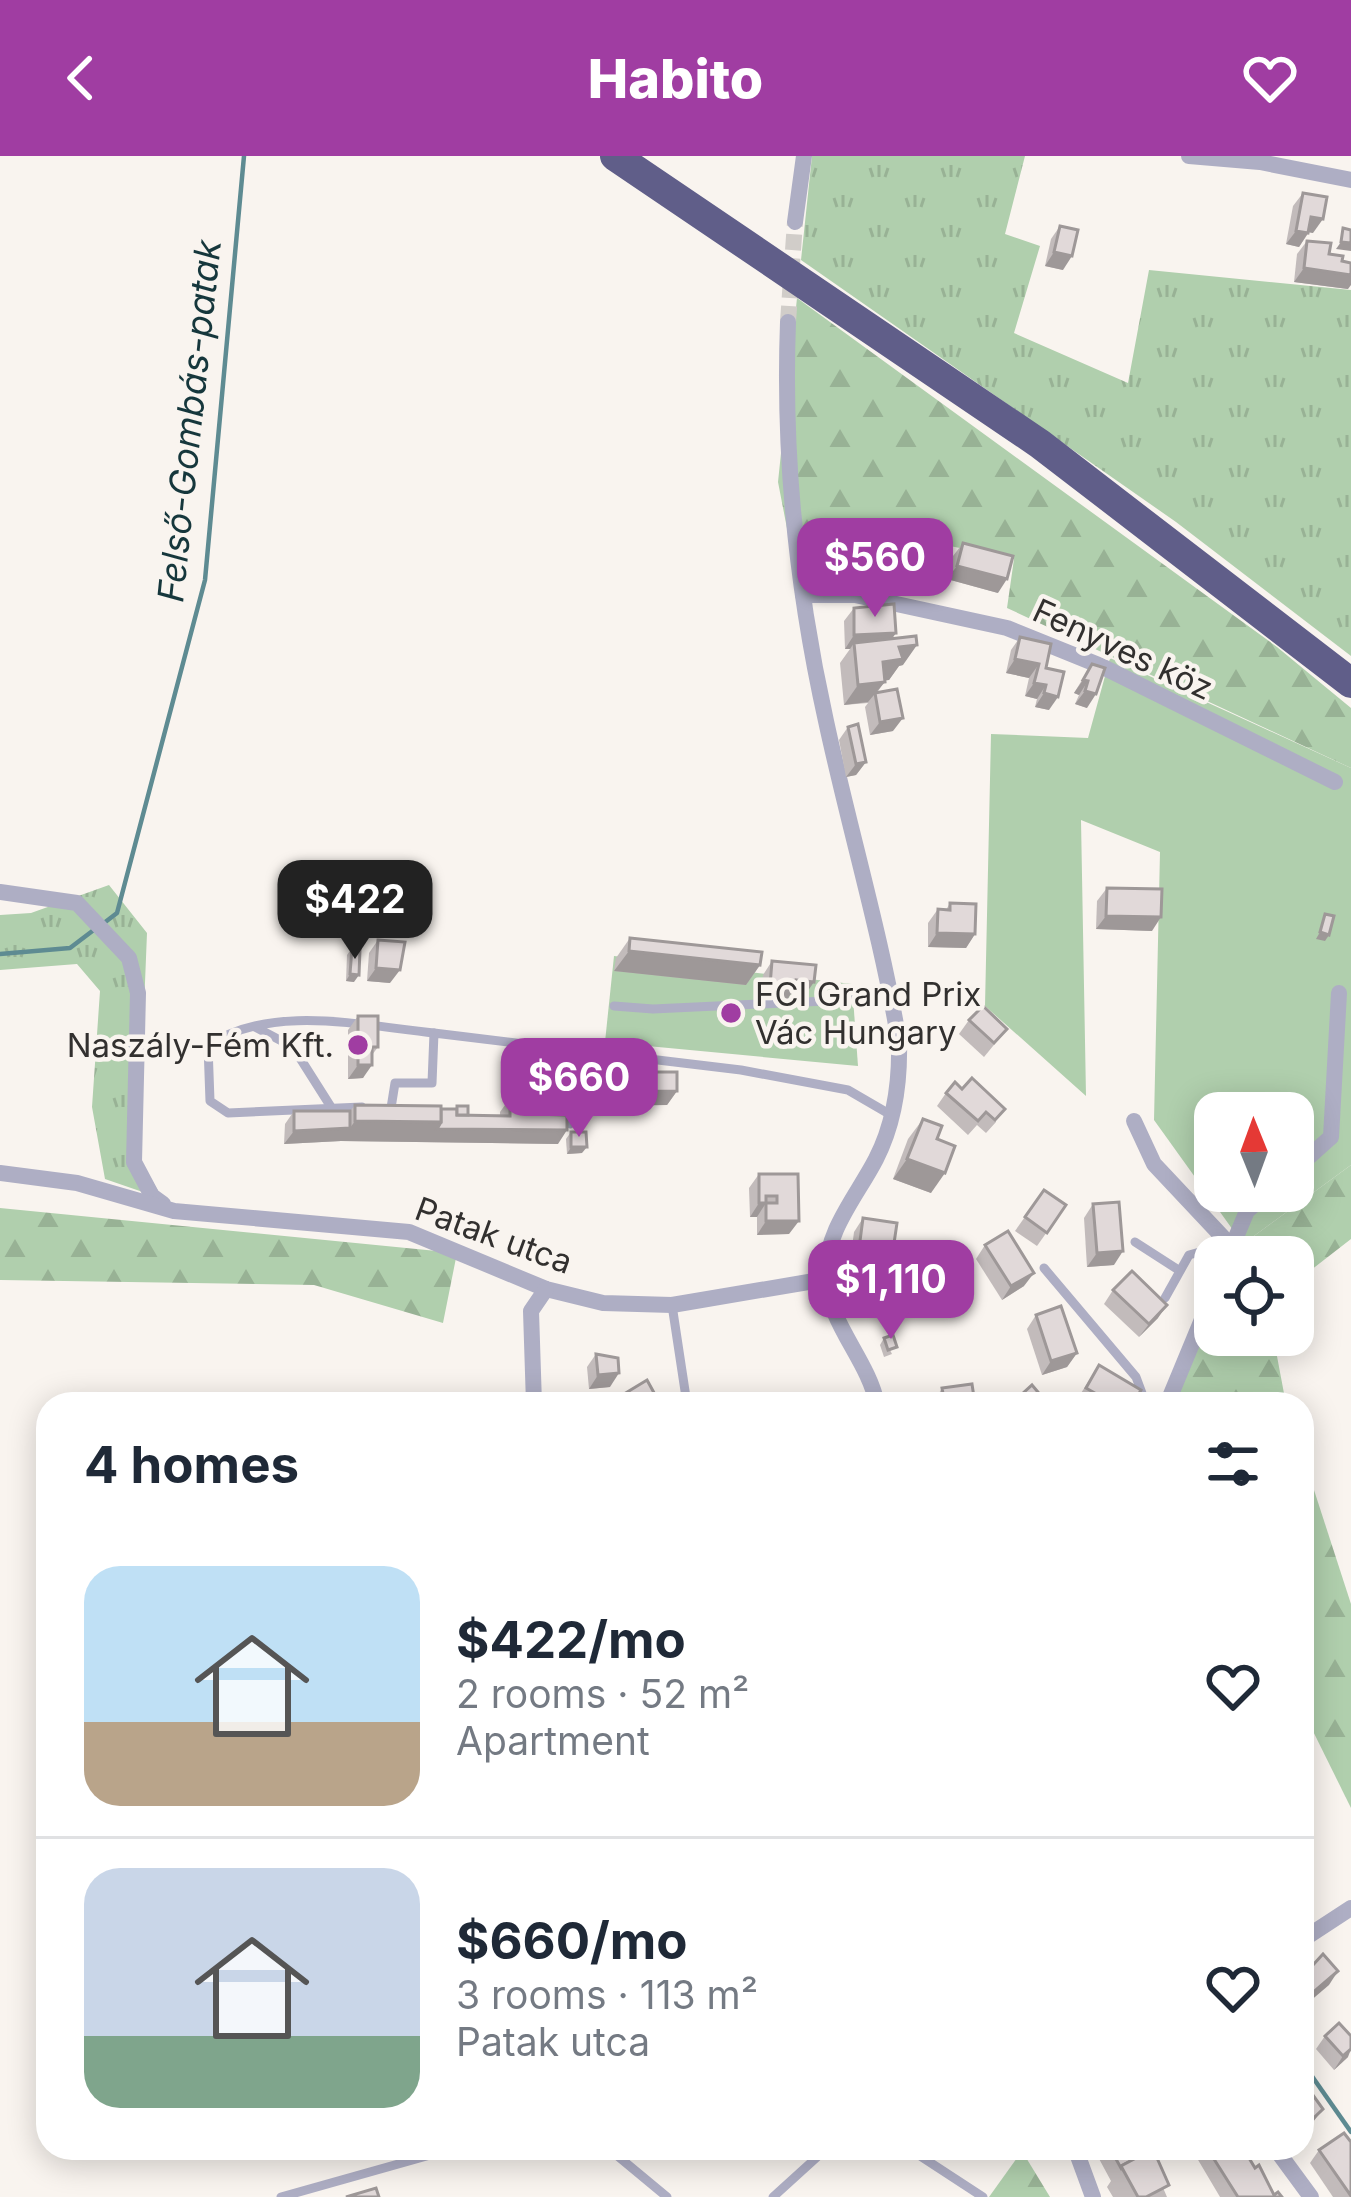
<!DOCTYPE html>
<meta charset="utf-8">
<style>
:root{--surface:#fff;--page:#f2f2f3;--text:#1f2937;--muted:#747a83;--line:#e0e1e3;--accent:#a03da2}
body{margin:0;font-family:Inter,sans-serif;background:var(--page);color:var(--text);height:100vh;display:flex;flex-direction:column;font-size:45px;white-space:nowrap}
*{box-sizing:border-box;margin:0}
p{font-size:39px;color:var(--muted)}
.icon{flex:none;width:66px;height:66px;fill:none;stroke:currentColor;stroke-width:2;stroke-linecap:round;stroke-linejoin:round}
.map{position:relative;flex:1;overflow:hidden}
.side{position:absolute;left:36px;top:1236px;width:1278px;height:768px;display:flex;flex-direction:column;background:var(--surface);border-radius:36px;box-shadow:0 6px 30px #0003}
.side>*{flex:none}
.needle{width:78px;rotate:359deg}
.tools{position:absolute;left:1194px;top:936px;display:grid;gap:24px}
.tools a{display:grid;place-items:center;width:120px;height:120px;border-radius:24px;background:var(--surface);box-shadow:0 6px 30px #0003;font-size:60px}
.price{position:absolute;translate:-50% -102px;padding:0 27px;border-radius:24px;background:var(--accent);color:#fff;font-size:39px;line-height:78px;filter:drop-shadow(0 3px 6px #0008)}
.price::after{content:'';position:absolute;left:50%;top:72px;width:36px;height:27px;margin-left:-18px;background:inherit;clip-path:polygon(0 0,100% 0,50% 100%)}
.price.on{background:#222;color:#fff}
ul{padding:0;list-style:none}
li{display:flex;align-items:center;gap:36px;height:300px;padding:0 48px}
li+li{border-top:3px solid var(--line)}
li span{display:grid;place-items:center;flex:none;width:336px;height:240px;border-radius:36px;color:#555}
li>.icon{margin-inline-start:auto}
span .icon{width:144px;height:144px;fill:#fffc;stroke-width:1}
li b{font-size:51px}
h2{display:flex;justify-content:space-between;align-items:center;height:144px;padding:0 48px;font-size:51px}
header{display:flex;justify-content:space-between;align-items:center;height:156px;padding:0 48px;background:var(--accent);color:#fff;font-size:54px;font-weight:800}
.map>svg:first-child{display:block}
.grass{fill:url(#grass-tufts)}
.forest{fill:url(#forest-firs)}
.garden{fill:#b0cfad;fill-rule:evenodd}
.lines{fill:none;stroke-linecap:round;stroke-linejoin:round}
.stream{stroke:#5e8b92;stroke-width:4.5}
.street-tunnel{stroke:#d1cdc9;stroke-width:16;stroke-dasharray:16 8;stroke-linecap:butt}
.lane{stroke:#aeaec4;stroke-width:9}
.street{stroke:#aeaec4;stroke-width:16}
.highway{stroke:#605e89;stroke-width:30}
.wall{fill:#c2bbbb}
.shaded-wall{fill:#9e9898}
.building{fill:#e1d9d9;stroke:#9e9898;stroke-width:3;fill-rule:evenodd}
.poi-dot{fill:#a03da2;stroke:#f9f4ef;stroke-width:4.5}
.labels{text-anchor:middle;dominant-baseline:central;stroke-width:9;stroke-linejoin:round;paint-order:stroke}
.street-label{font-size:33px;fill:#32302f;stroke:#f9f4ef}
.poi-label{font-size:33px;fill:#32302f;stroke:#f9f4ef;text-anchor:start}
.water-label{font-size:36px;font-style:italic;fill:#16373c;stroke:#f9f4ef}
</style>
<header><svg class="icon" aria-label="back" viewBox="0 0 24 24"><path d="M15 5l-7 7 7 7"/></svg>Habito<svg class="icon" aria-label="heart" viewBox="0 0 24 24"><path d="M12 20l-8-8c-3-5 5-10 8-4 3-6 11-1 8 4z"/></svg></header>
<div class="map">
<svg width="1351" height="2041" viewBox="0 0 1351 2041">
<defs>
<pattern id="grass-tufts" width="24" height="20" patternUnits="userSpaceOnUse" patternTransform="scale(3)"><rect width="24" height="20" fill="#b0cfad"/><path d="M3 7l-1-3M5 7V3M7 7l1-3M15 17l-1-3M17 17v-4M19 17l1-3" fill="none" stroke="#98b295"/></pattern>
<pattern id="forest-firs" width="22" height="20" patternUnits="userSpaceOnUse" patternTransform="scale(3)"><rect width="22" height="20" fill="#b0cfad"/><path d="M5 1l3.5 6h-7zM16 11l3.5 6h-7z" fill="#98b295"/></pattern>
</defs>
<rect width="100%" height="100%" fill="#f9f4ef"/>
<g class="grass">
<path d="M812,0H1025L1005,78L1040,90L1014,177L1128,227L1149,114L1351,134V500L1176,366L801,104Z"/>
<path d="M109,729L147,777L138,1001L163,1043L105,1023L92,951L100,835L77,808L0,814V759L31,757Z"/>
</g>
<g class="forest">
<path d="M797,142L1277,491L1351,552V612L1007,452L1014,403L940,388L924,436L797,424L778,326Z"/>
<path d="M1351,1009V1083L1293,1128V1101H1237L1243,1088Z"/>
<path d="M0,1052L457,1097L443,1167L314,1129L0,1124Z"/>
<path d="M1215,1153V1179H1273L1286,1248H1174Z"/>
<path d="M1302,1297L1351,1448V1652L1302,1553Z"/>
<path d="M1022,1995L1050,2041H989Z"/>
</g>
<g class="garden">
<path d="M1110,502L1351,612V1009L1243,1088L1154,964L1160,696L1081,664L1086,940L985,850L991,578L1088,582ZM1215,957H1293V1035H1215Z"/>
<path d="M614,800L852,828L858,910L605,886Z"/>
</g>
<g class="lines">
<g class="stream">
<path d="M104,767L117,757L205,424L244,0"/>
<path d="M0,798L70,792L95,773"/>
<path d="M1302,1906L1351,1976"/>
</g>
<path class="street-tunnel" d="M788,166L795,66"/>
<g class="lane">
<path d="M614,850L653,853L891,842"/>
<path d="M255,871L293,891L331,951"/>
<path d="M525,948L570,968L579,895"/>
<path d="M362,951L228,957L210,945L208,890C270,847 364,870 434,877"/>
<path d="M391,952L395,927H432L434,877L741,914L848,934L891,959"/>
<path d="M1135,1086L1177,1113"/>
<path d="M1044,1112L1136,1221L1146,1248"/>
<path d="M1165,1142L1189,1099L1214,1092L1218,1101"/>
<path d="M672,1149L687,1248"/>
<path d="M608,1992L667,2041"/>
<path d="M908,1992L983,2041"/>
<path d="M281,2041L455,1992"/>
<path d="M773,2041L827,1992"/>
</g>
<g class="street">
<path d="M1189,0L1260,6L1351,24"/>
<path d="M795,66L804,0"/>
<path d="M788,166C783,299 797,435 826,565C849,672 881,778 899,886C900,925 894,968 876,1003C857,1040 825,1075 826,1120C828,1168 868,1203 877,1248"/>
<path d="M803,439H855L1007,472L1101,510L1335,626"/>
<path d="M0,736L77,747L129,802L138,837L134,1006L152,1040L163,1048"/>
<path d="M1134,965L1154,1008L1232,1091"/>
<path d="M1293,1015L1331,981L1339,837"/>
<path d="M0,1017L77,1027L174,1055L409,1076L546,1133L603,1147L672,1149L826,1123"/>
<path d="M1228,1100L1247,1055L1270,1035"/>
<path d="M534,1248L531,1155L546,1133"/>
<path d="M1167,1248L1215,1132"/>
<path d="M1302,1784L1351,1752"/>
<path d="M1075,1992L1093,2041"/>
<path d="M1275,1992L1311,2041"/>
</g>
<path class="highway" d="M615,0L1040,288L1351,527"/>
</g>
<g class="wall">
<path d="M1303,37L1313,77L1309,76L1299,91L1286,88L1293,50Z"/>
<path d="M1060,70L1063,114L1045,110L1051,83Z"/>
<path d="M1307,85L1342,105L1348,133L1294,126L1297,98Z"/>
<path d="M963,387L998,437L947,423L953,400Z"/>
<path d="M854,452L892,483L903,509L899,510L889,524H885L877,537L893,575L870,579L865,551L868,547L844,549L840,507L850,493H845L844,465Z"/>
<path d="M1020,481L1046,512L1049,554L1035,551L1037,543L1025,540L1029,522L1006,517L1011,494Z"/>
<path d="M1092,508L1087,552L1075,548L1079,539L1074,537Z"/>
<path d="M848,571L866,606L856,619L846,621L839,584Z"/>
<path d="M1107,732L1152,775L1096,773L1097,745Z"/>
<path d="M950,747L975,778L966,792L928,791V767L938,753L946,754Z"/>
<path d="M630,782L760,809L746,829L614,815L616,802Z"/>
<path d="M378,784L390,827L367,825L369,797Z"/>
<path d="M352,792L354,826L346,825L347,799Z"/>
<path d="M772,805L805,839L791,838L786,845L761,843L763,819Z"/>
<path d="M358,860L378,891L372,899L363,922L348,923V874Z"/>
<path d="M969,864L1007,873L984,901L959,878Z"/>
<path d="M623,902L649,916L677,935L667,949L578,950L577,930L587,917L614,916Z"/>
<path d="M972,922L996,966L986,977L977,969L968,979L937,950L946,937L962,933Z"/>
<path d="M510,942L532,958L558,988L341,985L284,988L285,968L294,955H350L355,949L455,953L457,950L468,959L500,960V956Z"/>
<path d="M923,963L937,983L931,1037L893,1023L908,983Z"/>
<path d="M571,976L582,997L567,998L566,983Z"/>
<path d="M759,1018H798L789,1078L757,1079V1061H750L749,1032Z"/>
<path d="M1044,1034L1066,1049L1037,1090L1015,1075Z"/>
<path d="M1093,1048L1114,1109L1087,1111L1084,1062Z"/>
<path d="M863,1062L879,1142L846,1137L854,1076Z"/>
<path d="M985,1089L1024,1130L1002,1144L976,1103Z"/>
<path d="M1113,1134L1158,1162L1139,1181L1104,1148Z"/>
<path d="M1036,1159L1077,1197L1067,1211L1042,1219L1027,1173Z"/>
<path d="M884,1182L892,1198L884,1201L880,1189Z"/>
<path d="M596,1198L610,1231L589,1233L587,1211Z"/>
<path d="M1099,1209L1133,1248H1081L1076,1245Z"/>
<path d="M942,1232L975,1248H933Z"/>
<path d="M624,1238L658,1244L669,1248H617Z"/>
<path d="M1325,1880L1348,1901L1334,1914L1316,1893Z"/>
<path d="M1102,1992H1146L1167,2041H1113L1107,2031L1111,2025L1097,1999Z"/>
<path d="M1191,1992H1243L1274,2039L1282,2041H1220Z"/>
<path d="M1319,1994L1351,2041H1333L1310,2007Z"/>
</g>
<g class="shaded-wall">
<path d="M1311,61L1323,63L1313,77L1302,75Z"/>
<path d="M1296,75L1308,77L1299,91L1286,88Z"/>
<path d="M1341,86L1351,87V95L1336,93Z"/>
<path d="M1054,96L1072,100L1063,114L1045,110Z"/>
<path d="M1304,112L1351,119V129L1348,133L1294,126Z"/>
<path d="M957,410L1007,423L998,437L947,423Z"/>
<path d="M896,477L887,490L854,487L850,493H845L854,479Z"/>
<path d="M917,489L903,509L899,510L889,524L869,527L883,506L899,491Z"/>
<path d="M1015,503L1039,508L1029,522L1006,517Z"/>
<path d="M1083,524L1088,525L1079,539L1074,537Z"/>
<path d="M885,526L868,546L844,549L858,529Z"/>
<path d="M1034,527L1046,529L1037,543L1025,540Z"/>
<path d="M1085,535L1096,538L1087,552L1075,548Z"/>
<path d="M1044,537L1058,541L1049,554L1035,551Z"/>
<path d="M903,562L893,575L870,579L880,566Z"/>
<path d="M866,606L856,619L846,621L856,608Z"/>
<path d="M1106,760L1161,761L1152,775L1096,773Z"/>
<path d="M1320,776L1329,779L1325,785L1316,783Z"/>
<path d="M937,777L975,778L966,792L928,791Z"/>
<path d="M629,795L760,809L746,829L614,815Z"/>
<path d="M376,812L400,814L390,827L367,825Z"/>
<path d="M350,818L359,819L354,826L346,825Z"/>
<path d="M796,824L814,826L805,839L791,838L786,845L761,843L770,830Z"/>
<path d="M358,909H372L363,922L348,923Z"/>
<path d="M677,935L667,949L578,950L587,936Z"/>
<path d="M355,965L441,966L567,974L558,988L341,985L284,988L294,975L350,972Z"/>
<path d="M571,991H587L582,997L567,998Z"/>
<path d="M907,1003L945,1017L931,1037L893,1023Z"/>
<path d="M759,1047H766L757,1061H750Z"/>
<path d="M766,1065H799L789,1078L757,1079Z"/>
<path d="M1123,1095L1114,1109L1087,1111L1097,1097Z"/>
<path d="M1034,1117L1024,1130L1002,1144L1011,1130Z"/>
<path d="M855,1123L888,1128L879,1142L846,1137Z"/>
<path d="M1167,1149L1158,1162L1139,1181L1149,1168Z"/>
<path d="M1077,1197L1067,1211L1042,1219L1051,1205Z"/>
<path d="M619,1217L610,1231L589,1233L598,1219Z"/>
<path d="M1338,1815L1329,1829L1302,1852V1846Z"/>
<path d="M1351,1893L1348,1901L1334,1914L1343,1900Z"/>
<path d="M1323,1953L1313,1966L1302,1977V1973Z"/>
</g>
<g class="building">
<path d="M1303,37L1327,41L1323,63L1311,61L1308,77L1296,75Z"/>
<path d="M1060,70L1078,74L1072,100L1054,96Z"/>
<path d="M1343,72L1351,74V87L1341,86Z"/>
<path d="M1307,85L1331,87L1329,98L1343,100L1342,105L1351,107V119L1304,112Z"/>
<path d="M963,387L1013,400L1007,423L957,410Z"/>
<path d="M894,448L896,477L854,479V452Z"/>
<path d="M916,480L917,489L899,491L903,503L883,506L885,526L858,529L854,487Z"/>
<path d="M1020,481L1051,488L1046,512L1064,516L1058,541L1044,537L1046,529L1034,527L1039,508L1015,503Z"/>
<path d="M1092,508L1105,512L1096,538L1085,535L1088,525L1083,524Z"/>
<path d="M897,533L903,562L880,566L875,537Z"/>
<path d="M858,568L866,606L856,608L848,571Z"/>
<path d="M1107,732L1162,733L1161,761L1106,760Z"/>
<path d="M950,747L976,748L975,778L937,777L938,753L950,754Z"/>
<path d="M1325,758L1334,760L1329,779L1320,776Z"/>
<path d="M630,782L762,796L760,809L629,795Z"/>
<path d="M378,784L405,786L400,814L376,812Z"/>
<path d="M352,792L360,793L359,819L350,818Z"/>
<path d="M772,805L816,809L814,826L796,824L795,832L770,830Z"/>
<path d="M983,850L1007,873L994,887L969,864Z"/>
<path d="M358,860H378V891H372V909H358Z"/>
<path d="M623,902H649V916H677V935L587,936V917L623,916Z"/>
<path d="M972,922L1005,953L995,964L986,956L978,965L946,937L955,926L962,933Z"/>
<path d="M510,942L533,943L532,958L567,959V974L437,973L441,966V953H457V959L510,960Z"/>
<path d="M355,949L441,950V966L355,965Z"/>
<rect x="457" y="950" width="11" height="9"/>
<path d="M294,955H350V972L294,975Z"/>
<path d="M923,963L942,970L937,983L955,990L945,1017L907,1003Z"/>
<path d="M571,976H586L587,991H571Z"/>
<path d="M759,1018H798L799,1065H766V1047H759ZM766,1040H777V1047H766Z"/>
<path d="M1044,1034L1066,1049L1047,1077L1025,1061Z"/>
<path d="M1119,1046L1123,1095L1097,1097L1093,1048Z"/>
<path d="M863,1062L897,1067L888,1128L855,1123Z"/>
<path d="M1008,1075L1034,1117L1011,1130L985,1089Z"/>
<path d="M1132,1115L1167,1149L1149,1168L1113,1134Z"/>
<path d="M1061,1150L1077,1197L1051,1205L1036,1159Z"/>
<path d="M893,1179L897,1191L888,1194L884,1182Z"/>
<path d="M596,1198L618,1202L619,1217L598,1219Z"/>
<path d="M1099,1209L1141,1234L1133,1248H1114L1086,1232Z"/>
<path d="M647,1224L658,1244L664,1240L669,1248H630L624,1238Z"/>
<path d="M972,1228L975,1248H945L942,1232Z"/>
<path d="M1032,1229L1048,1248H1013L1012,1247Z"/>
<path d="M874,1239L876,1248H857L856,1243Z"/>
<path d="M1323,1798L1338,1815L1302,1846V1821Z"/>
<path d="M1339,1867L1351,1880V1893L1343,1900L1325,1880Z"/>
<path d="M1302,1924L1323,1953L1302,1973Z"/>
<path d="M1344,1977L1351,1986V2040L1319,1994Z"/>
<path d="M1110,1992H1146L1147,1996L1121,2010L1122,2014Z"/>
<path d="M1207,1992H1243L1255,2012L1259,2009L1274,2039L1278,2036L1282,2041H1238Z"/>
<path d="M1153,1993L1169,2029L1146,2041H1138L1121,2010Z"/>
<path d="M376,2032L379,2041H346Z"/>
</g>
<g class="poi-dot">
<circle cx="731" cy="857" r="12"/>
<circle cx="358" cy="889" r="12"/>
</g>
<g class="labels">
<g class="street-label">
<text transform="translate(1123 493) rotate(25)">Fenyves köz</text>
<text transform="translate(494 1079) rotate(20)">Patak utca</text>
</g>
<g class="poi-label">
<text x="755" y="838">FCI Grand Prix<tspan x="755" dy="38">Vác Hungary</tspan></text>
<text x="334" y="889" text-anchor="end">Naszály-Fém Kft.</text>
</g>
<g class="water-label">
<text transform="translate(189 265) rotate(-84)">Felső-Gombás-patak</text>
</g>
</g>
</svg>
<div class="tools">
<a><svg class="needle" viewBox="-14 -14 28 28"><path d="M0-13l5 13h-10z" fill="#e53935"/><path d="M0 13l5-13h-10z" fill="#747a83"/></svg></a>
<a><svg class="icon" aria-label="locate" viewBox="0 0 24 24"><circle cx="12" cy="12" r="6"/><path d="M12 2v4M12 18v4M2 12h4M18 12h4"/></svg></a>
</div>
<b class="price" style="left:875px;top:464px">$560</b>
<b class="price on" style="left:355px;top:806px">$422</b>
<b class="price" style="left:579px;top:984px">$660</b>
<b class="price" style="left:891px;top:1186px">$1,110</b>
<section class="side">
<h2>4 homes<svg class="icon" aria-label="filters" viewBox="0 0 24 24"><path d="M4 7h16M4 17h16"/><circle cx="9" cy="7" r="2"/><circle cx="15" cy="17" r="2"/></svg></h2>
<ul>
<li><span style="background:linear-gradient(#bfe0f5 65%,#b9a48a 0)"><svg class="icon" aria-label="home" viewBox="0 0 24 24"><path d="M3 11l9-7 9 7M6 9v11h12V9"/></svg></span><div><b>$422/mo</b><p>2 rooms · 52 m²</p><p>Apartment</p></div><svg class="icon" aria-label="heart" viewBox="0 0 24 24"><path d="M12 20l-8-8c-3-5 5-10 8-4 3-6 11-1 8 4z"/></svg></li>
<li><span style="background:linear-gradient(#c9d6e8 70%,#7fa58c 0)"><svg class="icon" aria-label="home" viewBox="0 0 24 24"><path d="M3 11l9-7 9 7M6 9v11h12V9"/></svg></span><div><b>$660/mo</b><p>3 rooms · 113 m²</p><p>Patak utca</p></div><svg class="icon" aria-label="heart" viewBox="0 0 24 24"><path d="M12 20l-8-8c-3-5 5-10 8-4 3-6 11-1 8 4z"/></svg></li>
</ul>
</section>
</div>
